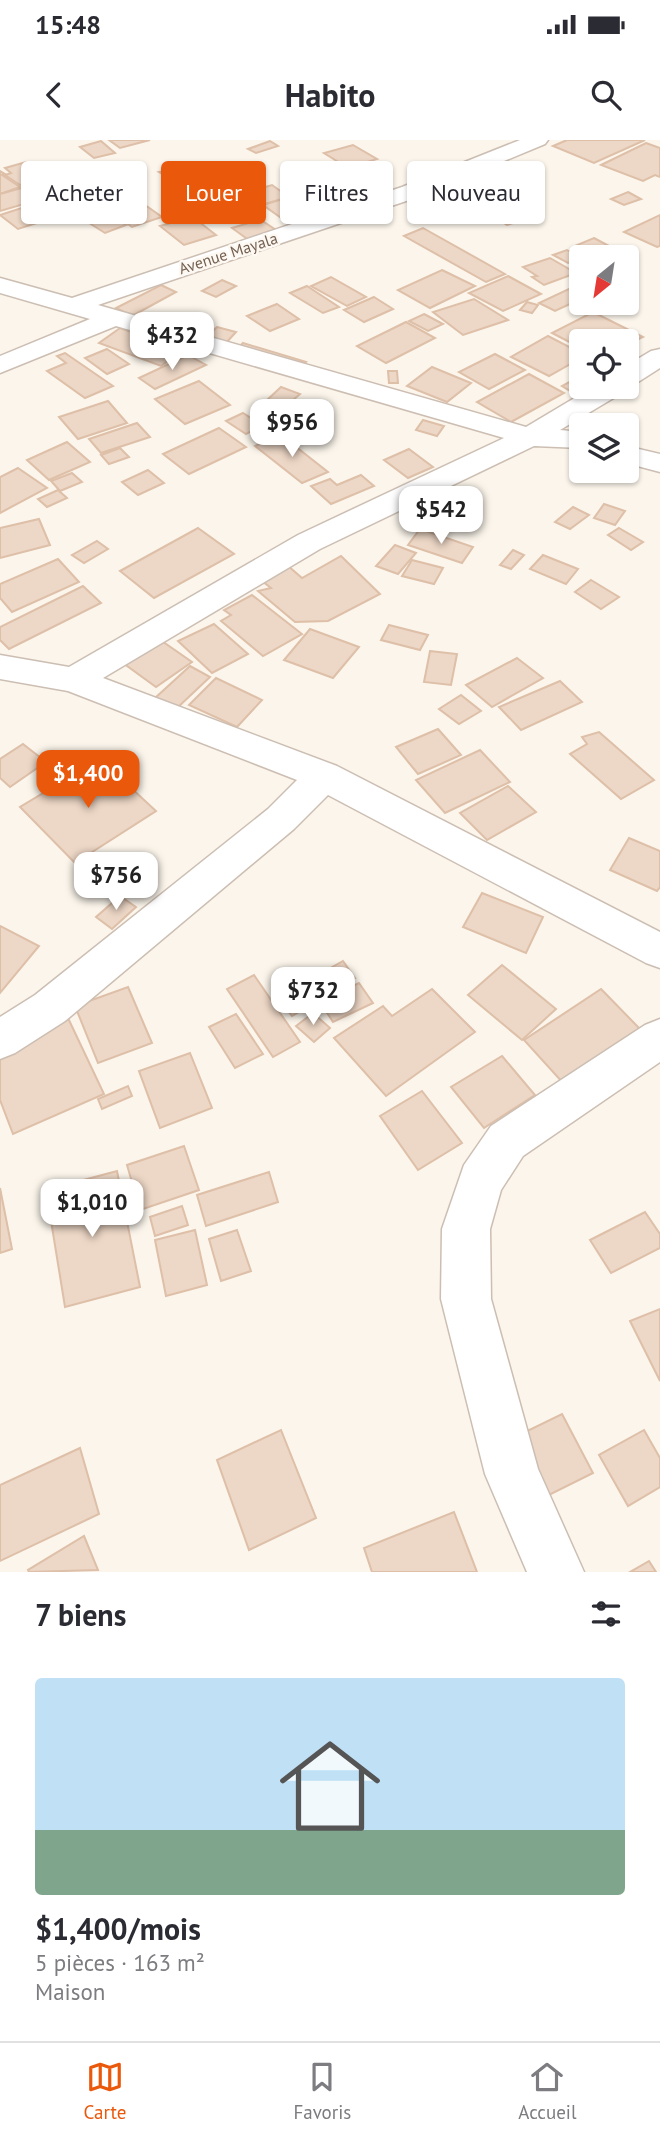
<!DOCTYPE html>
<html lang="fr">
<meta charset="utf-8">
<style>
:root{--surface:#fff;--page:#f2f2f3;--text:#2b2b33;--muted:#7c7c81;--line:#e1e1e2;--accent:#ea580c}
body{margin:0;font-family:"PT Sans",sans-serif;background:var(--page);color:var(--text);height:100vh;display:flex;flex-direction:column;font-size:26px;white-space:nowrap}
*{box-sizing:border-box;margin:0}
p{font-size:23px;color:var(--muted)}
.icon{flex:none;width:38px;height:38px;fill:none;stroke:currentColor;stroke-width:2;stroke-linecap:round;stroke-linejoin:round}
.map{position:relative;height:1432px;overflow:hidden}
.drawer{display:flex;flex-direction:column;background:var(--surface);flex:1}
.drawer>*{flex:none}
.hud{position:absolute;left:21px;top:21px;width:620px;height:63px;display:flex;gap:14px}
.needle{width:46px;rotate:210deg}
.controls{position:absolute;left:569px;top:105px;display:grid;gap:14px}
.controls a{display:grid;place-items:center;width:70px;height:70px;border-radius:7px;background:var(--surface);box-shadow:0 2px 5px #0004;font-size:35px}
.price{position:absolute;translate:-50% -60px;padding:0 16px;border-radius:14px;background:#fff;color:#222;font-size:23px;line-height:46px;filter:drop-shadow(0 2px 4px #0008)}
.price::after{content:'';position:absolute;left:50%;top:42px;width:21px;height:16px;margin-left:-10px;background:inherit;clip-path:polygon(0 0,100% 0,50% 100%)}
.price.current{background:var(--accent);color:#fff}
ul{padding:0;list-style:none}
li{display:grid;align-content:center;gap:14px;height:371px;padding:0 35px}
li+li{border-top:2px solid var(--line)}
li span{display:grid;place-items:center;height:217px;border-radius:7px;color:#555}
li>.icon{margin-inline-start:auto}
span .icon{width:126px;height:126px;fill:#fffc;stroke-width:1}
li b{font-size:30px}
h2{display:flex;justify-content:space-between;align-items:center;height:84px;padding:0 35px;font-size:30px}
.tag{padding:0 24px;border-radius:7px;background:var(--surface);box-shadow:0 2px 5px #0004;font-size:24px;line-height:63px}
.tag.current{background:var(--accent);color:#fff}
.status{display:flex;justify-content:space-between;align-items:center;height:49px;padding:0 35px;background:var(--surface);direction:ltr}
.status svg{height:19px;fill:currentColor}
header{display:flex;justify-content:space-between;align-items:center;height:91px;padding:0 35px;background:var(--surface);font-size:32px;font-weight:600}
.tabs{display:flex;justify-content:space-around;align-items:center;height:98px;border-top:2px solid var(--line);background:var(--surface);font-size:19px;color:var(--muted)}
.tabs a{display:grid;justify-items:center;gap:4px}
.tabs .current{color:var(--accent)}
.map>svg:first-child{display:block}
.building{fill:#edd7c6;stroke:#debfa8;stroke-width:2}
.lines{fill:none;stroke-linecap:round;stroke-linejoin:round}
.minor-casing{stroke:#ccbeb2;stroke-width:3}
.minor{fill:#fff;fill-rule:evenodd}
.labels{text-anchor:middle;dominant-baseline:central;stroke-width:5;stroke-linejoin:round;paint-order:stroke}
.far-street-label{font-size:16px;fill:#735f51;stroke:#fdf9f2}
</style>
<div class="status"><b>15:48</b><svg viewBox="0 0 49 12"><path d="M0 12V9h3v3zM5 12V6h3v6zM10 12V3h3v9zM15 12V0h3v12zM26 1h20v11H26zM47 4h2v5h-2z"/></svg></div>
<header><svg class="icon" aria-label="back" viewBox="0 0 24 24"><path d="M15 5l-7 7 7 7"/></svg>Habito<svg class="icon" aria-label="search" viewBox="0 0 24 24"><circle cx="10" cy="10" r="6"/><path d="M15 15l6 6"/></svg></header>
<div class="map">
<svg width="660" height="1432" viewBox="0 0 660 1432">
<rect width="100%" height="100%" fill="#fbf5eb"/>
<g class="building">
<path d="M109,0H150L120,8Z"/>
<path d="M567,0H645L594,23L553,6Z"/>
<path d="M101,1L115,13L94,18L80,7Z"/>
<path d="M270,1L278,6L256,13L248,9Z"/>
<path d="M646,3L660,8V37L655,35L643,41L601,25Z"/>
<path d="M353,5L377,19L348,28L324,13Z"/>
<path d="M26,22L32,26L41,23L57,33L20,45L5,35L11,33L5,28Z"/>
<path d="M188,27L200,34L176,42L159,32Z"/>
<path d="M0,31L5,34L2,35L20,47L0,54Z"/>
<path d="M240,43L248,48L230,55L221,50Z"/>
<path d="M272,45L289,57L244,70L227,58Z"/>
<path d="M25,47L41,59L0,71V54Z"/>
<path d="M628,52L641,59L624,65L611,59Z"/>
<path d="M128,53L162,77L132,87L98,63Z"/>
<path d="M299,54L321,70L284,80L263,65Z"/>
<path d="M46,60L66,74L18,89L0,75Z"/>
<path d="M507,66L527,78L507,85L488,73Z"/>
<path d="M98,68L126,85L105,93L78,76Z"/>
<path d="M252,74L279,92L250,101L232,88L249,83L241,78Z"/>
<path d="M660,75V106L657,107L624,92Z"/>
<path d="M193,77L216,95L184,105L160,86Z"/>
<path d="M423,88L505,134L486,142L404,96Z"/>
<path d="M594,98L607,105L590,112L577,105Z"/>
<path d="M567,110L581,118L568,123L553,115Z"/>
<path d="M550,118L576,133L544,145L532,137L537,136L523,127Z"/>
<path d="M442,130L475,146L430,168L398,150Z"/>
<path d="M508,136L541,154L503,171L469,153Z"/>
<path d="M331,137L366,157L347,166L311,146Z"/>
<path d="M222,140L236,146L216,157L202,151Z"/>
<path d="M161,145L176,152L132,176L116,168Z"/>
<path d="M307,146L339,167L323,173L290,153Z"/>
<path d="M573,147L581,151V163H588L579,167L572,163L555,171L539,163Z"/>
<path d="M374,157L393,169L364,182L344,170Z"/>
<path d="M474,159L508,180L463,195L433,172Z"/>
<path d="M527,162L538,165L532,173L520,170Z"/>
<path d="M277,164L299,179L270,191L247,176Z"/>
<path d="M593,172L643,197L626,205V201H581V208L552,193Z"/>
<path d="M424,174L443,184L428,191L409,181Z"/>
<path d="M184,176L197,182L179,193L165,186Z"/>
<path d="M406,182L435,198L386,223L357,206Z"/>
<path d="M217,187L236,192L225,204L205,198Z"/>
<path d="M120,188L182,211L161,226L99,203Z"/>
<path d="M548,196L581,213V218L549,236L511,217Z"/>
<path d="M243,203L306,222L298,229L235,211Z"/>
<path d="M107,209L129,224L107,234L85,218Z"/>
<path d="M65,213L113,246L85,258L47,231L66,223L57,216Z"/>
<path d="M495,214L525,230L489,249L459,232Z"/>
<path d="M188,215L206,225L155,249L139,238Z"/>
<path d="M432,227L471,243L447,262L407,246Z"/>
<path d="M388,231H397L398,243H389Z"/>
<path d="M529,234L564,253L511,282L477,262Z"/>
<path d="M575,239L581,243L582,247L572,252L562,246Z"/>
<path d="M199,241L230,265L185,284L155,259Z"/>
<path d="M281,247L300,254L285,267L266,261Z"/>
<path d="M108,261L127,283L78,299L59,277Z"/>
<path d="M243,273L262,285L246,294L226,281Z"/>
<path d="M423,280L444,286L437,296L416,290Z"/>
<path d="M137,283L150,297L101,313L89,299Z"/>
<path d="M219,288L246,307L189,334L163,314Z"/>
<path d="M281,295L328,332L302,343L255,306Z"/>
<path d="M67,302L90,322L49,340L27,320Z"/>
<path d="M120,308L129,317L109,324L101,315Z"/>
<path d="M409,309L433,327L408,338L384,320Z"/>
<path d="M18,328L47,348L0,373V337Z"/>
<path d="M148,330L164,343L138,355L122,342Z"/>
<path d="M72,333L82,342L60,351L51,341Z"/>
<path d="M361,335L374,346L331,364L311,346L330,339L337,345Z"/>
<path d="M58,350L67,358L47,367L38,359Z"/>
<path d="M604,364L625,371L615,385L594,378Z"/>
<path d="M573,367L589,375L570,389L555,382Z"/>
<path d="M39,379L50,405L0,418V388Z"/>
<path d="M198,388L234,414L154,458L120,431Z"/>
<path d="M619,388L643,402L631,410L608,395Z"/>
<path d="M420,389L473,407L462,423L408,405Z"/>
<path d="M97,401L108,409L84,423L72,415Z"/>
<path d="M395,405L416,413L398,434L376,426Z"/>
<path d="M513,410L524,415L511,429L500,425Z"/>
<path d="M543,415L578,429L566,444L530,429Z"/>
<path d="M341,416L380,454L328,481L295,482L258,451L271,448L262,441L287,425L302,438Z"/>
<path d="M58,419L79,442L12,472L0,458V444Z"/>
<path d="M412,420L443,428L434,444L402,436Z"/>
<path d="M591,440L619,457L601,469L575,452Z"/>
<path d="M83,446L101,463L9,509L0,500V487Z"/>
<path d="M252,455L302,494L263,516L221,481L231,475L224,470Z"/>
<path d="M214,484L248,514L212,533L178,501Z"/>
<path d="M389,485L428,495L420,510L381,500Z"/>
<path d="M310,489L359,507L333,538L284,520Z"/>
<path d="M159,499L192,522L156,547L123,523Z"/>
<path d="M430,511L457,514L451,545L424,542Z"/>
<path d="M517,518L543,538L492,567L466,545Z"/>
<path d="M190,526L210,537L176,569L155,558Z"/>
<path d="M216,538L262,560L237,587L189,565Z"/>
<path d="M560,541L582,562L521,590L499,567Z"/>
<path d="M461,555L481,571L459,584L439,569Z"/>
<path d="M438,589L461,615L418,634L396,607Z"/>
<path d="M599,592L654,640L621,659L570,614L587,604L582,597Z"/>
<path d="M23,604L46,622L10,647L0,638V619Z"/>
<path d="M480,610L510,642L445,673L416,640Z"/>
<path d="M100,619L156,671L75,723L20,667Z"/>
<path d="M508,646L536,672L487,700L460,673Z"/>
<path d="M629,698L660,711V747L657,751L610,730Z"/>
<path d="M482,753L543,777L526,813L463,787Z"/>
<path d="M120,756L136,767L112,789L96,777Z"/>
<path d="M0,786L39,806L0,853Z"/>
<path d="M343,821L355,838L336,846L325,831Z"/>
<path d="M502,825L556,869L522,900L468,855Z"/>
<path d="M254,835L300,902L273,917L227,849Z"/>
<path d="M302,837L320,860L292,876L274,853Z"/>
<path d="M359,843L373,863L333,882L320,862Z"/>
<path d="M128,847L152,903L98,923L75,866Z"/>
<path d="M432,849L475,892L386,956L334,898L383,866L392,876Z"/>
<path d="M601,849L641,890L563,943L524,900Z"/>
<path d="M313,873L330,888L314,902L296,886Z"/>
<path d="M236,874L263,914L235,928L209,887Z"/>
<path d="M68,878L104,954L13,994L0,960V907Z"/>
<path d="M190,913L212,968L160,988L139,931Z"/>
<path d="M502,916L535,955L484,988L451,947Z"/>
<path d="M128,946L132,956L102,969L98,959Z"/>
<path d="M422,951L462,1003L418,1030L380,976Z"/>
<path d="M184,1006L199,1050L140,1070L127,1025Z"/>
<path d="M117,1031L140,1147L65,1167L46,1050Z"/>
<path d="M269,1032L278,1062L206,1086L197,1055Z"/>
<path d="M0,1048L12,1109L0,1113Z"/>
<path d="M182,1066L188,1085L155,1096L150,1077Z"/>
<path d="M645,1072L660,1094V1108L611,1133L590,1100Z"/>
<path d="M195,1090L207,1145L166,1156L155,1100Z"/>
<path d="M237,1090L251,1131L221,1141L209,1099Z"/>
<path d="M660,1169V1241L630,1181Z"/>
<path d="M562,1274L593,1333L547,1356L517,1296Z"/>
<path d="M281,1290L316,1378L249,1410L217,1320Z"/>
<path d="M644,1290L660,1318V1347L628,1366L599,1315Z"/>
<path d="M80,1308L99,1374L0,1421V1345Z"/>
<path d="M454,1372L477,1432H372L364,1408Z"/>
<path d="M84,1396L98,1430L29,1432L28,1430Z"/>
<path d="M649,1421L656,1432H630Z"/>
</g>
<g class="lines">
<g class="minor-casing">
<g id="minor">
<path d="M520,0H548L545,4L418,57L98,165L526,287L593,247H625L622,253L560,290L581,292V308L534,306L320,409L103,538L337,626L660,792V828L646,823L328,655L294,689L65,881L15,913L0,919V877L35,855L268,669L297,640L68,551L0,539V515L69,527L298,395L504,298L116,186L0,233V216L90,179L0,153V138L72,158L402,47Z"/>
<path d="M660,209V228L635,244L626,246V226L651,211Z"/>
<path d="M626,306L660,314V332L626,323Z"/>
<path d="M660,879V922L523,1016L501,1050L490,1089L491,1159L538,1329L584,1432H527L485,1334L441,1159L442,1089L464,1025L491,986L645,885Z"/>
</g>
</g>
<use href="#minor" class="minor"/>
</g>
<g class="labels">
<g class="far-street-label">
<text transform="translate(228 113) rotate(-18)">Avenue Mayala</text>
</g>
</g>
</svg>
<div class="controls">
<a><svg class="needle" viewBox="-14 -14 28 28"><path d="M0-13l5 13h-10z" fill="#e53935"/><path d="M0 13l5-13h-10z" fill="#7c7c81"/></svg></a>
<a><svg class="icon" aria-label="locate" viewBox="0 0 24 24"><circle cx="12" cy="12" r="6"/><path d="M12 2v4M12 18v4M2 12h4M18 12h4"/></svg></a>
<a><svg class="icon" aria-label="layers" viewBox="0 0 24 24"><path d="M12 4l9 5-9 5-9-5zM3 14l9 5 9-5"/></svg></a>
</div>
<b class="price" style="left:172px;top:232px">$432</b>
<b class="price" style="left:292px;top:319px">$956</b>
<b class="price" style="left:441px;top:406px">$542</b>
<b class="price current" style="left:88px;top:670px">$1,400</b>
<b class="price" style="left:116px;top:772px">$756</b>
<b class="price" style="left:313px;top:887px">$732</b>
<b class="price" style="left:92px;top:1099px">$1,010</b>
<div class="hud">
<a class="tag">Acheter</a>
<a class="tag current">Louer</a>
<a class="tag">Filtres</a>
<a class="tag">Nouveau</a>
</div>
</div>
<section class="drawer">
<h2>7 biens<svg class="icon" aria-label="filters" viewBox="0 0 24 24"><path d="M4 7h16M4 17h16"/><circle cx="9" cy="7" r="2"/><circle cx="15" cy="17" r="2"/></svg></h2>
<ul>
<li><span style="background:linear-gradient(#bfe0f5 70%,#7fa58c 0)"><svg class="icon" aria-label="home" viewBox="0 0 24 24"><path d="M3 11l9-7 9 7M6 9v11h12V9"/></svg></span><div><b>$1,400/mois</b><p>5 pièces · 163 m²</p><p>Maison</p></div></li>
</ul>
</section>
<nav class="tabs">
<a class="current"><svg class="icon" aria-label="map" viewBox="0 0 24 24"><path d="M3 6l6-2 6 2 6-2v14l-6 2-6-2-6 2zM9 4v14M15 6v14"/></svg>Carte</a>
<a><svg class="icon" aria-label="saved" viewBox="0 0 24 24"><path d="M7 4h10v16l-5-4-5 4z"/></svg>Favoris</a>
<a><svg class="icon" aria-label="home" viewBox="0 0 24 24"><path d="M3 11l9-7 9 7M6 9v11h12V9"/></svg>Accueil</a>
</nav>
